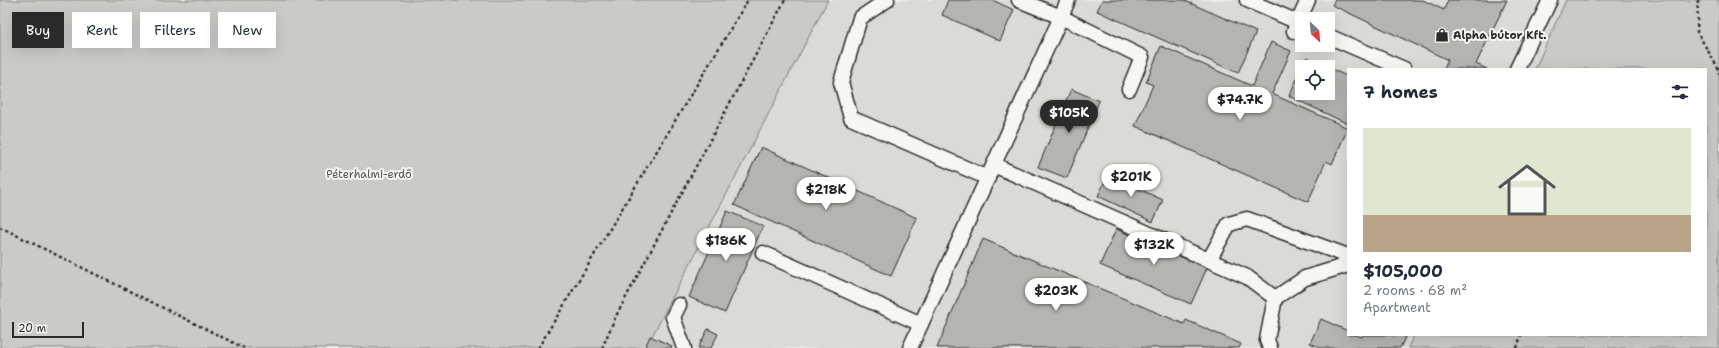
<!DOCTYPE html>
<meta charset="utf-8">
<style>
:root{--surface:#fff;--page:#f6f6f7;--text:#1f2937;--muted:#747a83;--line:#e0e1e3;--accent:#2b2b2b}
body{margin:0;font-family:"Shantell Sans",sans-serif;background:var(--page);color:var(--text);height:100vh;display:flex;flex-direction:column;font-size:15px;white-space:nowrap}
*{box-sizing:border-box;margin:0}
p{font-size:13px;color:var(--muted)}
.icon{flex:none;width:22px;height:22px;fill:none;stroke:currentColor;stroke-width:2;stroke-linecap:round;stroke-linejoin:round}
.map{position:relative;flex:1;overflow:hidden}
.side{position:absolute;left:1347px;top:68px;width:360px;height:268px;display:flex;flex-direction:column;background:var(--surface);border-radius:0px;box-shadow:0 4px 16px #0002}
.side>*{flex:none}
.guide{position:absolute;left:12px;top:12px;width:380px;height:36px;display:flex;gap:8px}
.needle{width:26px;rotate:154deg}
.fabs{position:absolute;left:1295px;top:12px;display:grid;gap:8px}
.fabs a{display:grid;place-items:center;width:40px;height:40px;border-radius:0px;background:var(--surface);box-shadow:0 4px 16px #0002;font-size:20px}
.scale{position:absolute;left:12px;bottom:10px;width:72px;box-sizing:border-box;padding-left:4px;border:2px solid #2b2b2b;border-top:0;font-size:11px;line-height:14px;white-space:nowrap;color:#2b2b2b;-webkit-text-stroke:3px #f6f6f2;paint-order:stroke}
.price{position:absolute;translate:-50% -34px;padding:0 9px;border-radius:14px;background:#fff;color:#222;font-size:13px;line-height:26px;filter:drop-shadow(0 1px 2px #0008)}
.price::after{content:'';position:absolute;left:50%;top:24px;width:12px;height:9px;margin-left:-6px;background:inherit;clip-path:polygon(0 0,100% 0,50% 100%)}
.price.selected{background:var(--accent);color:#fff}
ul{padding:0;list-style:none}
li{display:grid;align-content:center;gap:8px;height:212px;padding:0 16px}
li+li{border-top:1px solid var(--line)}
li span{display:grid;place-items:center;height:124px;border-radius:0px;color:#555}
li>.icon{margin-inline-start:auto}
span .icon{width:72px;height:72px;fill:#fffc;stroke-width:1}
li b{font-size:17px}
h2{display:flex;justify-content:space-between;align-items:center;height:48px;padding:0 16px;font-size:17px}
.tag{padding:0 14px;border-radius:0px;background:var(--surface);box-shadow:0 4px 16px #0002;font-size:14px;line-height:36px}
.tag.selected{background:var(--accent);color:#fff}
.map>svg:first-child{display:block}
.built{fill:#dadad6;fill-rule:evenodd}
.green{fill:#cacac7;stroke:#7a7a79}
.building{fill:#b4b4b1;stroke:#2b2b2b}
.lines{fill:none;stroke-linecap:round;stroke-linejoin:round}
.service-casing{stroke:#2b2b2b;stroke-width:17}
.path{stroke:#2b2b2b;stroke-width:2.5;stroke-dasharray:3 3;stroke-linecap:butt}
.service{stroke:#f6f6f2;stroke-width:14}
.labels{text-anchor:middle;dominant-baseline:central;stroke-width:4;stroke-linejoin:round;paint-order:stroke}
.poi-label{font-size:11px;font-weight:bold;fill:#2b2b2b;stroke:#f6f6f2;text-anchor:start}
.park-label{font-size:11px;fill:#535352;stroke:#f6f6f2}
</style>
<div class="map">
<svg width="1719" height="348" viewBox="0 0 1719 348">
<rect width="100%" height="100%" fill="#eaeae6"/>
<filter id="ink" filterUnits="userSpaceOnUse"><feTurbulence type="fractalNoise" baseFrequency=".025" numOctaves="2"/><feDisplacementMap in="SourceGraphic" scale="8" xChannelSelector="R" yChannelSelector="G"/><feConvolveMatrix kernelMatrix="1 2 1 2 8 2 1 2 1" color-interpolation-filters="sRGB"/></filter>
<g filter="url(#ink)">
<path class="built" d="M828,0H1566L1535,69H1348V335H1414L1408,348H646ZM1302,19H1328V45H1302ZM1302,67H1328V93H1302Z"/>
<g class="green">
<path d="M0,0H828L646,348H0Z"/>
<path d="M1566,0H1719V348H1408L1414,335H1706V69H1535Z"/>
</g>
<g class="building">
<path d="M948,0H992L1014,10L1000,41L942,15Z"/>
<path d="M1102,0H1183L1256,32L1238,73L1097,11Z"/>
<path d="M1335,0H1423L1444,10L1448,0H1507L1476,64L1487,69H1444L1448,60L1332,5Z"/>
<path d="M1271,42L1291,51L1272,94L1348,128L1332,164L1326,161L1308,202L1135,126L1153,85L1146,82L1161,46L1252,86Z"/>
<path d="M1307,57L1328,67H1302Z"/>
<path d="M1328,67L1348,77V124L1289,96L1302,68V93H1328Z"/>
<path d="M1071,89L1099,101L1067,178L1038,167Z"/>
<path d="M761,147L917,218L891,276L734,205Z"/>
<path d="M1108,175L1163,200L1153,222L1098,196Z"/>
<path d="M727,211L763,226L725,313L689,297Z"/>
<path d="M1116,229L1207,268L1191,304L1100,265Z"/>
<path d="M983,239L1184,324L1186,320L1241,344L1239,348H937Z"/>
<path d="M1321,319L1348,331V335H1356L1362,337L1363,335H1406L1400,348H1321L1310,343Z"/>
<path d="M708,329L718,334L711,348H698Z"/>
<path d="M650,336L672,346L671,348H645Z"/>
</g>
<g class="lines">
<g class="service-casing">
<g id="service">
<path d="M887,0L860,18L841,82L851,118L988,178"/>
<path d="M1019,0L1061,17L1142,57L1129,89"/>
<path d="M1247,0L1302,24"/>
<path d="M1294,31L1308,0"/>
<path d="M1328,36L1404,69"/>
<path d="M1517,69L1550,0"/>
<path d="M994,165L1247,277L1275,298L1267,340L1270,348"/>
<path d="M763,253L921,324"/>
<path d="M1209,260L1229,224L1247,219L1348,256"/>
<path d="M1275,298L1305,278L1348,265"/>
<path d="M679,305L673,317L684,348"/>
<path d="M910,348L1061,17L1068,0"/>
</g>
</g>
<g class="path">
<path d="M1698,0L1697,32L1718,68L1719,74"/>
<path d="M0,227L244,348"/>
<path d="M538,348L748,0"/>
<path d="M602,348L616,316L785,0"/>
<path d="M1517,348L1521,335"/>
</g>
<use href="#service" class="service"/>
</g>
</g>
<defs>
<g id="shop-bare" transform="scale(1.08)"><path d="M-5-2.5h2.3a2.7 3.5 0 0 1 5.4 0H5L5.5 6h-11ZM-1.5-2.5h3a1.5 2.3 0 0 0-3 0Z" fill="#2b2b2b" stroke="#f6f6f2" stroke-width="2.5" paint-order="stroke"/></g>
</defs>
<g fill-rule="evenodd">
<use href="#shop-bare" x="1442" y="35"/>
</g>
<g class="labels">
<g class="poi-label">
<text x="1453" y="35">Alpha bútor Kft.</text>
</g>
<g class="park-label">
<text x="369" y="174">Péterhalmi-erdő</text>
</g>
</g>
</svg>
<div class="fabs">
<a><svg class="needle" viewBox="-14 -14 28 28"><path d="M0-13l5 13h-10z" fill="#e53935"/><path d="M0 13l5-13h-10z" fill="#747a83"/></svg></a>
<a><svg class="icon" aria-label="locate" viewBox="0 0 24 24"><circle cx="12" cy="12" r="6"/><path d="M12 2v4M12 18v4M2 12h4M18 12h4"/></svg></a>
</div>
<div class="scale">20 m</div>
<b class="price" style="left:1240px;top:121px">$74.7K</b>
<b class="price selected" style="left:1069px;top:134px">$105K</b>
<b class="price" style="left:1131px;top:198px">$201K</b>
<b class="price" style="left:826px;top:211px">$218K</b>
<b class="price" style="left:726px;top:262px">$186K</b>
<b class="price" style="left:1154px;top:266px">$132K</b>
<b class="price" style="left:1056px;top:312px">$203K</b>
<div class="guide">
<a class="tag selected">Buy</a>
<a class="tag">Rent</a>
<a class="tag">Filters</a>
<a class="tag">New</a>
</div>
<section class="side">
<h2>7 homes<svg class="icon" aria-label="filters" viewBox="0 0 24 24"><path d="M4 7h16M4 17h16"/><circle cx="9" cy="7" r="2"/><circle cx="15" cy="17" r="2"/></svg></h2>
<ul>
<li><span style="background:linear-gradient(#dfe7d0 70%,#b9a48a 0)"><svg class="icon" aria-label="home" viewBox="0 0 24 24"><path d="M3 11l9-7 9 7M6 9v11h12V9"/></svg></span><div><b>$105,000</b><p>2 rooms · 68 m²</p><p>Apartment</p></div></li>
</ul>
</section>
</div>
